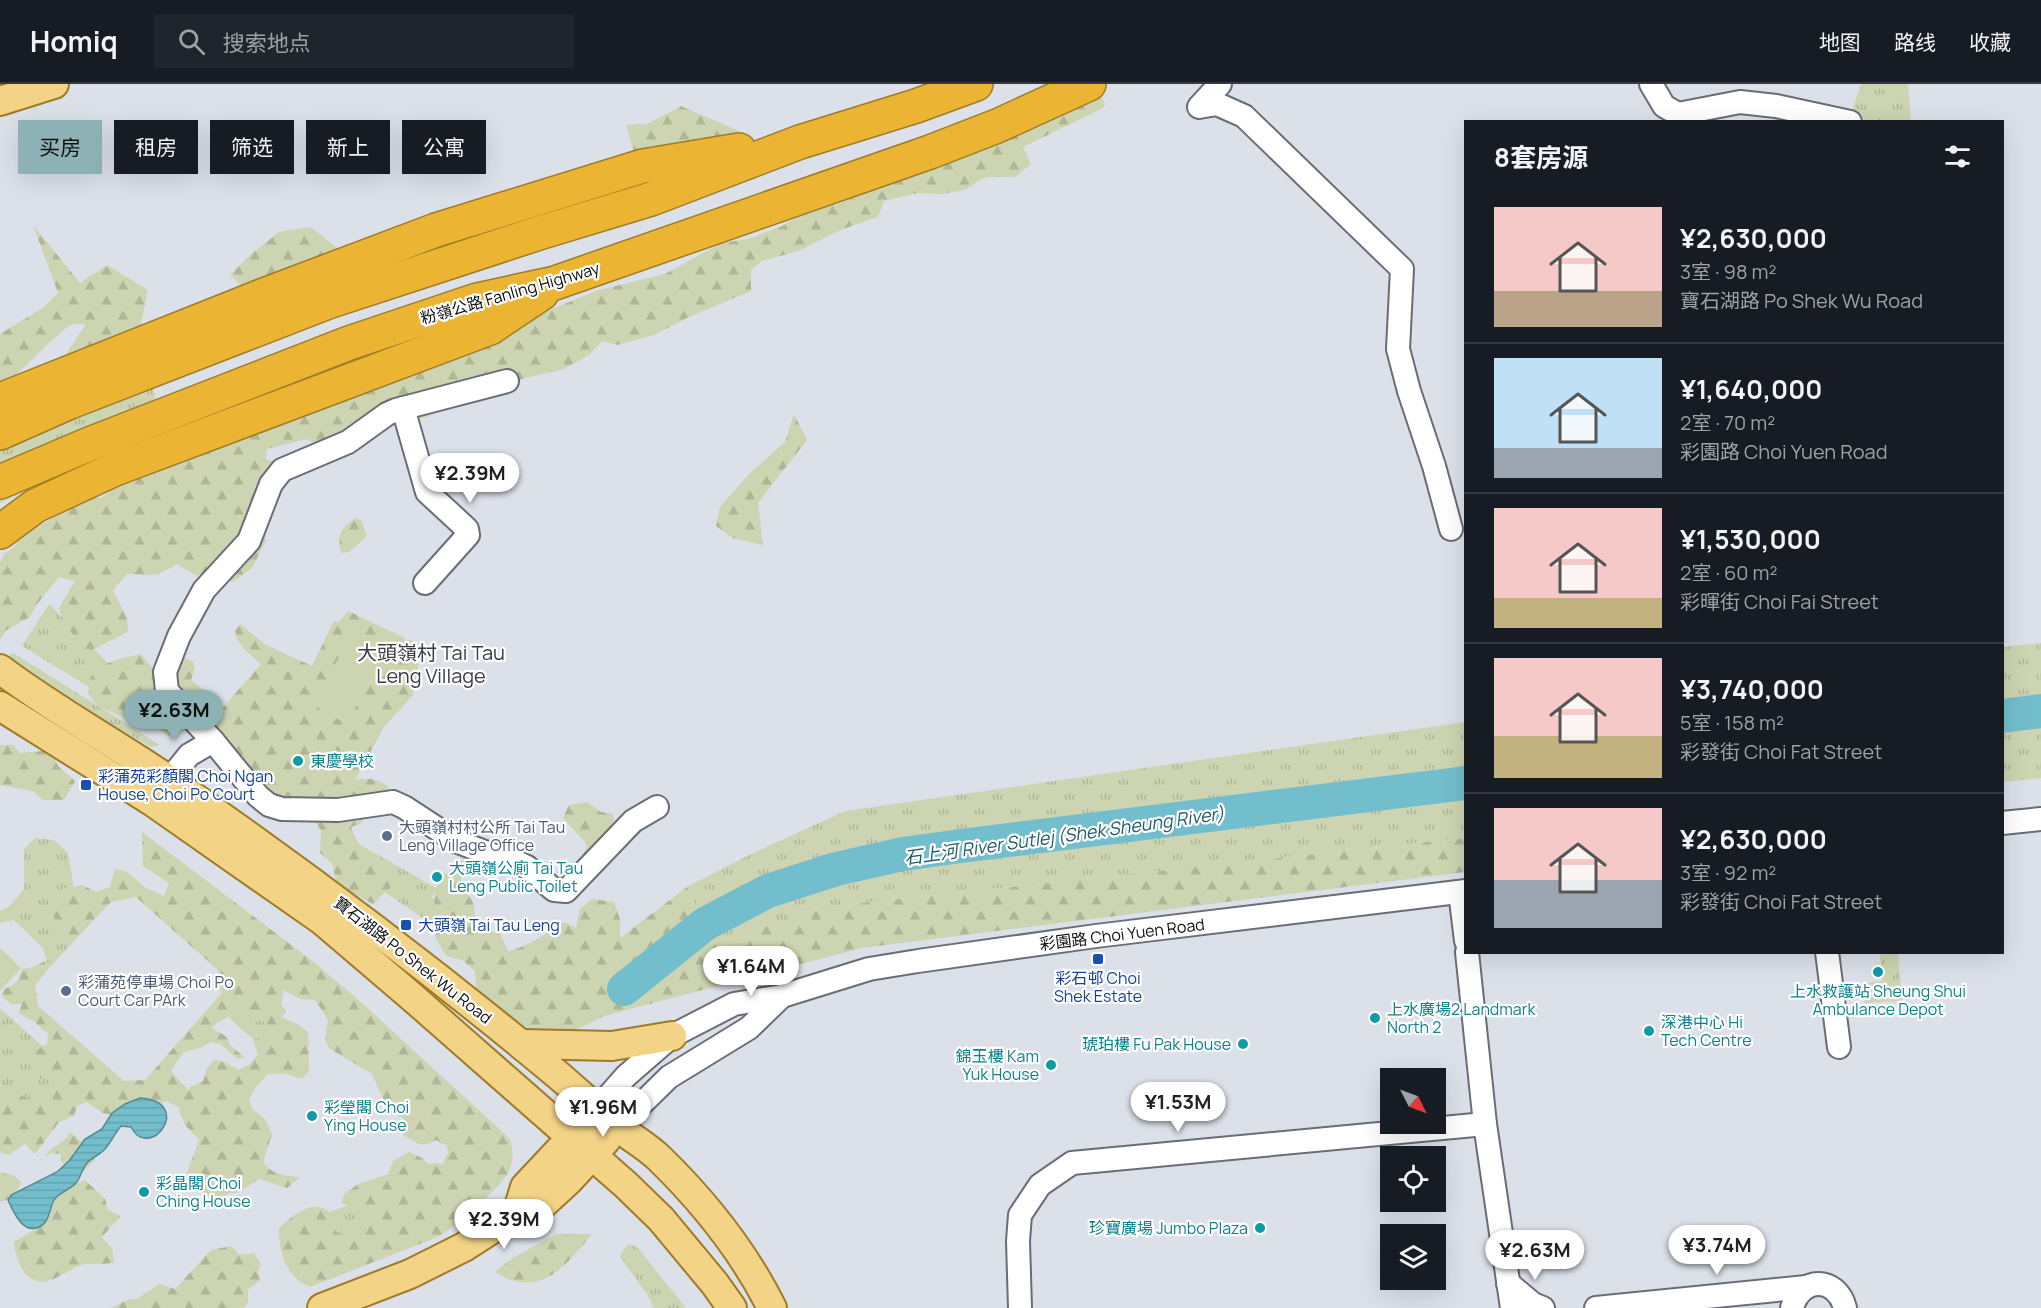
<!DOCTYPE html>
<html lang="zh">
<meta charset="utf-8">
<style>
:root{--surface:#171b24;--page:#20242c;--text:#f1f3f6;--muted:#9ea1a6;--line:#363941;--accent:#8db2b6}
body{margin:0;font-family:Manrope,"Noto Sans SC",sans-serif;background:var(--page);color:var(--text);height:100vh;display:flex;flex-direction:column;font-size:22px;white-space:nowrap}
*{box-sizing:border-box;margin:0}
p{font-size:20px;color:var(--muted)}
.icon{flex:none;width:33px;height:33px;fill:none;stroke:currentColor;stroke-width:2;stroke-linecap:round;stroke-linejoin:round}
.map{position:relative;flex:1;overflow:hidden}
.sheet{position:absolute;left:1464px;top:36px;width:540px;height:834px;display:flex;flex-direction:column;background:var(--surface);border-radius:0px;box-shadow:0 6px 24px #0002}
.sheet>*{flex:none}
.banner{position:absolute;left:18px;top:36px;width:570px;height:54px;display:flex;gap:12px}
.needle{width:39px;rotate:132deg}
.controls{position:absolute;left:1380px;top:984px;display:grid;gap:12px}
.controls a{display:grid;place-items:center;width:66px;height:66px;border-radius:0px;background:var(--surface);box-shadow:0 6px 24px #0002;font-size:30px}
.price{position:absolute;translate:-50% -51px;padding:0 14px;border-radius:21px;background:#fff;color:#222;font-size:20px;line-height:39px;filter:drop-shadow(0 2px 3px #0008)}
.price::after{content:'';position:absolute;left:50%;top:36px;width:18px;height:14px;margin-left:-9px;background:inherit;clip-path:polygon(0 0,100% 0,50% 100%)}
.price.active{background:var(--accent);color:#111}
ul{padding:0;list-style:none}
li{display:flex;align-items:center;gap:18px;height:150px;padding:0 30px}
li+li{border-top:2px solid var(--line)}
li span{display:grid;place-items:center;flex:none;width:168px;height:120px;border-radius:0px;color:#555}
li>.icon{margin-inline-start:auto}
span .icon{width:72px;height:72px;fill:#fffc;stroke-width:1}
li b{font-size:26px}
h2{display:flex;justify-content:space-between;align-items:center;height:72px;padding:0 30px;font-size:26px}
.tag{padding:0 21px;border-radius:0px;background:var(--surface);box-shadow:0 6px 24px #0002;font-size:21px;line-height:54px}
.tag.active{background:var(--accent);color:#111}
header{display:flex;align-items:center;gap:36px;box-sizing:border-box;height:84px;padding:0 30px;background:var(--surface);border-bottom:2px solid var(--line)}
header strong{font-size:28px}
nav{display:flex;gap:33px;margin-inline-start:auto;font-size:21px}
.search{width:420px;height:54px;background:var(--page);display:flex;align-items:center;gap:15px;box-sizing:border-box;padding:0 21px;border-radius:0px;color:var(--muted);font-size:22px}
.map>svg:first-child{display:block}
.grass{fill:url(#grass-tufts)}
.forest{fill:url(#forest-firs);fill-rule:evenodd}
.pitch{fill:#cdd4b1}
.water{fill:url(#water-rules);stroke:#558a94;stroke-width:1.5}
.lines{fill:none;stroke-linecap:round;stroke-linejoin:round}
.river{stroke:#73becc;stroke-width:34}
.minor-casing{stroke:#696d75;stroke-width:26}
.major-casing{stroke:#9e7b27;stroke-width:32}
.highway-casing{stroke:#9e7b27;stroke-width:36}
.minor{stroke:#fff;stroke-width:22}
.major{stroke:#f3d385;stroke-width:28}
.highway{stroke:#ebb533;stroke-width:33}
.culture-dot{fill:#0f9aa8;stroke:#fff;stroke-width:2}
.transit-dot{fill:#1a4fb4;stroke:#fff;stroke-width:2}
.service-dot{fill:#5c6f8a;stroke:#fff;stroke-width:2}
.labels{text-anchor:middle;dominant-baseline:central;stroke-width:4.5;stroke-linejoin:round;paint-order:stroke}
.street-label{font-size:16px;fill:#0e0f12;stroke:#fff}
.culture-label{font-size:16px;fill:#0d838f;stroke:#fff;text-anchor:start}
.transit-label{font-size:16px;fill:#164399;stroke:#fff;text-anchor:start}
.service-label{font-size:16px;fill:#4e5e75;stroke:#fff;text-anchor:start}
.water-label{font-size:18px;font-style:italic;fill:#205f69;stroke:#fff}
.quarter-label{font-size:20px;fill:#393c44;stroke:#fff}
</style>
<header>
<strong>Homiq</strong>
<div class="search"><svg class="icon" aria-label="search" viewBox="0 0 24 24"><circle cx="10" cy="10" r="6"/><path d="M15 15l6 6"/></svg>搜索地点</div>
<nav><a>地图</a><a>路线</a><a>收藏</a></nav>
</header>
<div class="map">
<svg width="2041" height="1224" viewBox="0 0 2041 1224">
<defs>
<pattern id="grass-tufts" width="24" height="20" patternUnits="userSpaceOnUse" patternTransform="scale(1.5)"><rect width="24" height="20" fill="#cdd4b1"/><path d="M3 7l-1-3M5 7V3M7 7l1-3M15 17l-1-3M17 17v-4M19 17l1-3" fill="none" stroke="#afb597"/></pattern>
<pattern id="forest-firs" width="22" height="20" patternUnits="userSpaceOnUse" patternTransform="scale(1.5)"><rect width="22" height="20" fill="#cdd4b1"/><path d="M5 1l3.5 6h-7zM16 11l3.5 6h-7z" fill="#afb597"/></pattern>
<pattern id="water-rules" width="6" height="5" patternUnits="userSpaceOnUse" patternTransform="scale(1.5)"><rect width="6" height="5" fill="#73becc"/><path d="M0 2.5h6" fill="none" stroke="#62a2ae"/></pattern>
</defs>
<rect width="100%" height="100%" fill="#dce0e9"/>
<g class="grass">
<path d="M1861,0H1908L1911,37H1872L1850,33Z"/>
<path d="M150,278L159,346L0,419V339Z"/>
<path d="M49,520L166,638L171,645L169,652L22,562Z"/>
<path d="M2041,559V694L2003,698V563Z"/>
<path d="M12,568L160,661L151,663L36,596L9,573Z"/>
<path d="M1465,638V754L825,823L765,841L717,864L687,803L747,772L845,727Z"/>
<path d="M35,754L54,756L68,769L79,834L87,843L49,884L43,864L14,836L0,839V827L10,822L24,805V765Z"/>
<path d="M357,759L436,804L432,814L482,845L496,889L427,837L342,779Z"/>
<path d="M1880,869H1898L1902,917L1865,919V899L1882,897Z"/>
<path d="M246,909L285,944L265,966L226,931Z"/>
<path d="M0,924L70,987L0,1054Z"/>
<path d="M370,1114L382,1147L324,1168L312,1134Z"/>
<path d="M629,1160L637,1163L686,1224H654L647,1210L620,1173L624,1165Z"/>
</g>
<g class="forest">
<path d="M1100,8L1105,20L1103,24L1023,63L1031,80L1015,93H986L964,106L941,110L917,109L884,117L878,133L843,145L798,167L762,177L751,186V207L691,232L654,251L617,261L602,257L590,270L564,285L525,294L427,333L363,344L334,358L314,359L307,355L267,365L266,375L278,380L263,446L266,457L252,484L233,498L211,492L195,491L177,480L157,491L127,490L113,506L127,535L128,548L92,566L79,563C74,549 63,539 59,524L75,497L59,493L37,520L30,533L5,547L0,556V478L4,470L14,463L24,449L51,435L58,425L76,414H101L123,398L599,206L665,190L721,159L748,155L782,142L815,123L836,121Z"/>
<path d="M681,22L739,47L729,58L635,71L626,41L647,40Z"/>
<path d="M33,141L80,199L107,181L148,206L140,244L64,273L86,240H71L50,258L14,293L0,326V250L44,223L58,209Z"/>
<path d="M308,143L312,144L341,167L279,193L242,202L230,191L249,172L279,148Z"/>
<path d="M794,330L807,356L758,419L763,461L733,454L716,442L720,423L749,390L785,358Z"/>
<path d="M355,434L361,436L367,452L349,468L341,469C337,450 340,446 355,434Z"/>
<path d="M348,527L405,554L404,566L408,555L414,558L418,566V584L413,611L384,643L355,696C370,694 380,694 391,706L383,723L368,728L360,740L351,743C360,767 371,774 391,788L389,804L373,820L337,801L332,779L320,769L321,747L315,737L278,730L173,604L178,580L186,574L193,578L195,584L191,596L211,611L219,628L261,580L244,565L237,555L235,547L240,540L266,561L312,582L334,537L339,538Z"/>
<path d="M141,570L161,595L156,603L157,638L144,642L97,622L88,609C89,605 89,599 90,595C99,577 124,574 141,570Z"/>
<path d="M0,661H13L20,669L43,667L53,672L58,682L75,697L64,716H43L32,707L0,701Z"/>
<path d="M587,718L601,728L613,730L614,741L577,781L587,763L584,757L563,734L569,721Z"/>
<path d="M142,748L315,879L362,919L510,1055C513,1065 514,1076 509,1087C499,1106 458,1139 440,1152L310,1203C285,1192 279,1170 279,1144C290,1134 307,1118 323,1124C328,1126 333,1132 338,1137L333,1146C348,1154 358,1152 370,1141C363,1130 353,1125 342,1119L344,1110L358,1100L388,1090L393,1077L409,1068L422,1074L428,1080L437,1079L443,1080L448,1069L447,1062L436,1056C421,1065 417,1059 403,1051L404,1034L389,1028L372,990L329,964L325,955L328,936L315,916L300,915L284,906L281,920L286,928L281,933L297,940L308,948L309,987L302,995L284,989L268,990L255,1004L249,1015L252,1025L265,1035L272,1050L263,1078C273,1091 284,1092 300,1093L287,1104L259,1095L237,1109H229L222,1114L213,1116L185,1094L199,1056L185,1041L179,1027L180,1024L167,1017L125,1033L103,1029L86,1018L77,1022L74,1032L59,1038L35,1070L25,1060L9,1071L0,1068V1003L3,999L13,1001L20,1011L29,1015L39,1010L50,1001L49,995L37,994L29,986L32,969L47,960L48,949C41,946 41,943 36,939C31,934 24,935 19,928L22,920H11L2,912L4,905C15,901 19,897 22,885L33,883L47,876L49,884L35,901L38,922L124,997L145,996L221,910L218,886L136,813L111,818L70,861L57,844L52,825L61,805L82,801L96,808L110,803L115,785L127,788L146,804L164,812L169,799L143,782ZM231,931L240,932L255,939C262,934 265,938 271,944L268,953L253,956L258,970L250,980L238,986L225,978L214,976L207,984L203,997L190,1003L189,1007C183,999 176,995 171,986L184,968L200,964L211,958L220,960L238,975L244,973L230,961L227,953L212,944L217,939Z"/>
<path d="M1465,754V788L862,864L604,932L570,949L555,944L542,951L524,946L483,917L476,903L475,887L462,876L446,872L435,853L439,838L434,828L435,806L442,792L456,783L466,772L478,771L476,778L469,787H461V802C472,814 477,822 474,838L482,845L500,850L508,867C521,865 551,849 559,839H567L576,844L580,825L592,815L614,818L620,835V854L687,803L717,864L765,841L825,823Z"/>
<path d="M70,1048L89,1065L95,1076L81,1089L73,1087L61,1078V1070L52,1069L45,1073C51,1061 65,1060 70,1048Z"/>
<path d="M0,1088L14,1092L21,1098C18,1109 11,1115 0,1118Z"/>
<path d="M85,1096L105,1115L108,1126L121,1132L102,1153L112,1164L114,1178C102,1182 93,1178 81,1181C70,1185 62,1192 51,1196C27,1205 15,1177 14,1158L45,1139L52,1121L65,1104Z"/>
<path d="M556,1150H592C565,1183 539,1216 495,1188L511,1175Z"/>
<path d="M231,1162L240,1171L254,1169L261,1180L258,1188L260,1196L248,1206V1218L243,1224H111L130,1215H137L159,1200L175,1205L211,1166Z"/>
</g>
<g class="pitch">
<path d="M350,554L385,573L346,640L312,620Z"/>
<path d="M0,864L21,884L0,907Z"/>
</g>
<path class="water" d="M140,1014C196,1018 149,1079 131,1043L121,1042C115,1049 111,1058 105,1065C100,1071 92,1073 87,1079C82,1085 81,1093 76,1099C70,1106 59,1108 54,1116C49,1125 50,1138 39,1143C23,1151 13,1127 8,1116L11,1111L57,1088L69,1077L85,1055L102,1045L112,1029L125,1020Z"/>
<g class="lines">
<g class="river">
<path d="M2002,632L2041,627"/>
<path d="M624,905L705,840L768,807L836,785L903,770L961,762L1466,699"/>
</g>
<g class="minor-casing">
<g id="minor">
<path d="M1220,0L1199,23L1217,20L1244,32L1402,185L1398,265L1409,307L1434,382L1451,445"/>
<path d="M1651,0L1664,22L1678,30L1740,18L1776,22L1850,38"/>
<path d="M507,297L396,326L387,330L348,358L282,386L271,400L249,457L204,506L179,552L165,588L167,607L213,657L258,712L269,721L282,725L338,726L393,718L404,723L456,757L500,774L515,777L527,783L554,806L566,807L633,737L657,723"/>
<path d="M403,324L427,408L467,445L468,451L425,499"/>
<path d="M169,696L189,671L213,657"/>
<path d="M2002,739L2041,735"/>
<path d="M1460,808L1466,857"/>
<path d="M1467,868L1485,1040L1512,1224"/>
<path d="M1827,868L1839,963"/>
<path d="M597,1025L626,992L672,952L734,920L782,912L869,885L918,877L1096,852L1466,807"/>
<path d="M618,1043L669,993L749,944L782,912"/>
<path d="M1508,1199L1533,1220L1543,1224"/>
<path d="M1020,1224L1018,1157L1020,1131L1040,1101L1072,1079L1485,1040"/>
<path d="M1596,1224L1806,1203"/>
<path d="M1792,1224C1800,1192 1837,1192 1845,1224"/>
</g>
</g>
<g class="major-casing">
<g id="major">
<path d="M0,17L54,0"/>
<path d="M0,585C58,629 123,663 182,705C311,795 437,890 558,991C578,1008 598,1027 619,1044C632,1054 648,1063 660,1075C704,1118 744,1168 772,1224"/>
<path d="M0,622L153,718L323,837L412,913L626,1101L661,1135L715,1200L732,1224"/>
<path d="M523,960L612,962L672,952"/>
<path d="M517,1129L525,1103L586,1038"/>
<path d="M322,1224L410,1190L464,1163L517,1129L543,1120L568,1097L606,1056"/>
</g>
</g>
<g class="highway-casing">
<g id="highway">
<path d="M0,316L264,211L436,146L643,82L739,66"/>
<path d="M0,349L70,318L328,218L539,149L651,115L800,58L916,22L976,0"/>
<path d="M0,398L87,361L349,259L477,216L555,199L930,68L997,42L1089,0"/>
<path d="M0,448L35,422L115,385L490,244L542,209"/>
</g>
</g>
<use href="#minor" class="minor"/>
<use href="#major" class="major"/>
<use href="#highway" class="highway"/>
</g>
<g class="culture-dot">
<circle cx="298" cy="677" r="6"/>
<circle cx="437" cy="793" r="6"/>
<circle cx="1878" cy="888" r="6"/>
<circle cx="1375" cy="934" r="6"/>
<circle cx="1649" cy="947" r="6"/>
<circle cx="1243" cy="960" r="6"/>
<circle cx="1051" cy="981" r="6"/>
<circle cx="312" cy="1032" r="6"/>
<circle cx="144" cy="1108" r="6"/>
<circle cx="1260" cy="1144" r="6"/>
</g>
<g class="transit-dot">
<rect x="80" y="695" width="12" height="12" rx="3"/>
<rect x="400" y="835" width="12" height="12" rx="3"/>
<rect x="1092" y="869" width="12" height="12" rx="3"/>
</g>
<g class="service-dot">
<circle cx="387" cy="752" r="6"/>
<circle cx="66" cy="907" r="6"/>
</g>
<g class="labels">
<g class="street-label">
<text transform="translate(510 209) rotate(-16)">粉嶺公路 Fanling Highway</text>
<text transform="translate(1122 850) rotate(-7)">彩園路 Choi Yuen Road</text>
<text transform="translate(413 876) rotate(38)">寶石湖路 Po Shek Wu Road</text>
</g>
<g class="culture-label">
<text x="310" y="677">東慶學校</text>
<text x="449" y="784">大頭嶺公廁 Tai Tau<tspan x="449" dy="18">Leng Public Toilet</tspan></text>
<text x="1878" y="907" text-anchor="middle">上水救護站 Sheung Shui<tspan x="1878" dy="18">Ambulance Depot</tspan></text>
<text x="1387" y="925">上水廣場2 Landmark<tspan x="1387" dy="18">North 2</tspan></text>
<text x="1661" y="938">深港中心 Hi<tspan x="1661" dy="18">Tech Centre</tspan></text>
<text x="1231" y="960" text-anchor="end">琥珀樓 Fu Pak House</text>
<text x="1039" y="972" text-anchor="end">錦玉樓 Kam<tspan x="1039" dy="18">Yuk House</tspan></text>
<text x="324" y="1023">彩瑩閣 Choi<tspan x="324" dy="18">Ying House</tspan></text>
<text x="156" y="1099">彩晶閣 Choi<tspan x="156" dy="18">Ching House</tspan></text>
<text x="1248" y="1144" text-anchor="end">珍寶廣場 Jumbo Plaza</text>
</g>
<g class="transit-label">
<text x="98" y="692">彩蒲苑彩顏閣 Choi Ngan<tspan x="98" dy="18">House, Choi Po Court</tspan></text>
<text x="418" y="841">大頭嶺 Tai Tau Leng</text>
<text x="1098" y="894" text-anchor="middle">彩石邨 Choi<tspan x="1098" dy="18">Shek Estate</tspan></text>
</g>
<g class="service-label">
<text x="399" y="743">大頭嶺村村公所 Tai Tau<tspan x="399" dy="18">Leng Village Office</tspan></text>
<text x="78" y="898">彩蒲苑停車場 Choi Po<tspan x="78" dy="18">Court Car PArk</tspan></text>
</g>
<g class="water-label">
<text transform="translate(1064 751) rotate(-8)">石上河 River Sutlej (Shek Sheung River)</text>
</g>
<g class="quarter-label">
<text x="431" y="568">大頭嶺村 Tai Tau<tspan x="431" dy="23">Leng Village</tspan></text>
</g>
</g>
</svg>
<div class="controls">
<a><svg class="needle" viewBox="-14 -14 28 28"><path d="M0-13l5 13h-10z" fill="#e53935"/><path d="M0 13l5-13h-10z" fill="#9ea1a6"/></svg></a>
<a><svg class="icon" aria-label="locate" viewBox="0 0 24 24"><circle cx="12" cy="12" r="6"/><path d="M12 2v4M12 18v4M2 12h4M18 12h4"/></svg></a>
<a><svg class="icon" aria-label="layers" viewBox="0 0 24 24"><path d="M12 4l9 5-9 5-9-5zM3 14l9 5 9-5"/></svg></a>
</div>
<b class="price" style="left:470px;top:420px">¥2.39M</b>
<b class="price active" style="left:174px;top:657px">¥2.63M</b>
<b class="price" style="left:751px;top:913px">¥1.64M</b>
<b class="price" style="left:1178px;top:1049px">¥1.53M</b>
<b class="price" style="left:603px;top:1054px">¥1.96M</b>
<b class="price" style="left:504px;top:1166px">¥2.39M</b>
<b class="price" style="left:1717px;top:1192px">¥3.74M</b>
<b class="price" style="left:1535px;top:1197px">¥2.63M</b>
<div class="banner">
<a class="tag active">买房</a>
<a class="tag">租房</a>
<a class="tag">筛选</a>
<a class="tag">新上</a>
<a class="tag">公寓</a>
</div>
<section class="sheet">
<h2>8套房源<svg class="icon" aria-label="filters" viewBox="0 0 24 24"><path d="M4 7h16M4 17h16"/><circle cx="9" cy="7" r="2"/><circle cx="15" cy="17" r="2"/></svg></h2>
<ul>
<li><span style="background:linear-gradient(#f6c9c9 70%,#b9a48a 0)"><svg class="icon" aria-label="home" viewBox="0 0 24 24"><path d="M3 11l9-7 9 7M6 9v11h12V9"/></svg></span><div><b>¥2,630,000</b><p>3室 · 98 m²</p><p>寶石湖路 Po Shek Wu Road</p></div></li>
<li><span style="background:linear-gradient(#bfe0f5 75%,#9aa5b1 0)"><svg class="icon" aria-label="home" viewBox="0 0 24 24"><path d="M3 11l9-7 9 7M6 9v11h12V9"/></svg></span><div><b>¥1,640,000</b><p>2室 · 70 m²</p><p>彩園路 Choi Yuen Road</p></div></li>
<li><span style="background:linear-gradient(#f6c9c9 75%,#c2b280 0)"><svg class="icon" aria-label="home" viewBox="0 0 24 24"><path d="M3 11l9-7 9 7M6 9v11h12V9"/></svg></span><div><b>¥1,530,000</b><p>2室 · 60 m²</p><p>彩暉街 Choi Fai Street</p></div></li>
<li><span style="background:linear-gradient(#f6c9c9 65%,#c2b280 0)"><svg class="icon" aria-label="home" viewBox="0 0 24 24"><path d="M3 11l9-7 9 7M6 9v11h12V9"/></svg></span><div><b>¥3,740,000</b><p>5室 · 158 m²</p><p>彩發街 Choi Fat Street</p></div></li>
<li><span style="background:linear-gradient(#f6c9c9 60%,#9aa5b1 0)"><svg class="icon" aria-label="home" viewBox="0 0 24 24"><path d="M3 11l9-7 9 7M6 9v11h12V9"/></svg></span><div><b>¥2,630,000</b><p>3室 · 92 m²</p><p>彩發街 Choi Fat Street</p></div></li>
</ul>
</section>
</div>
